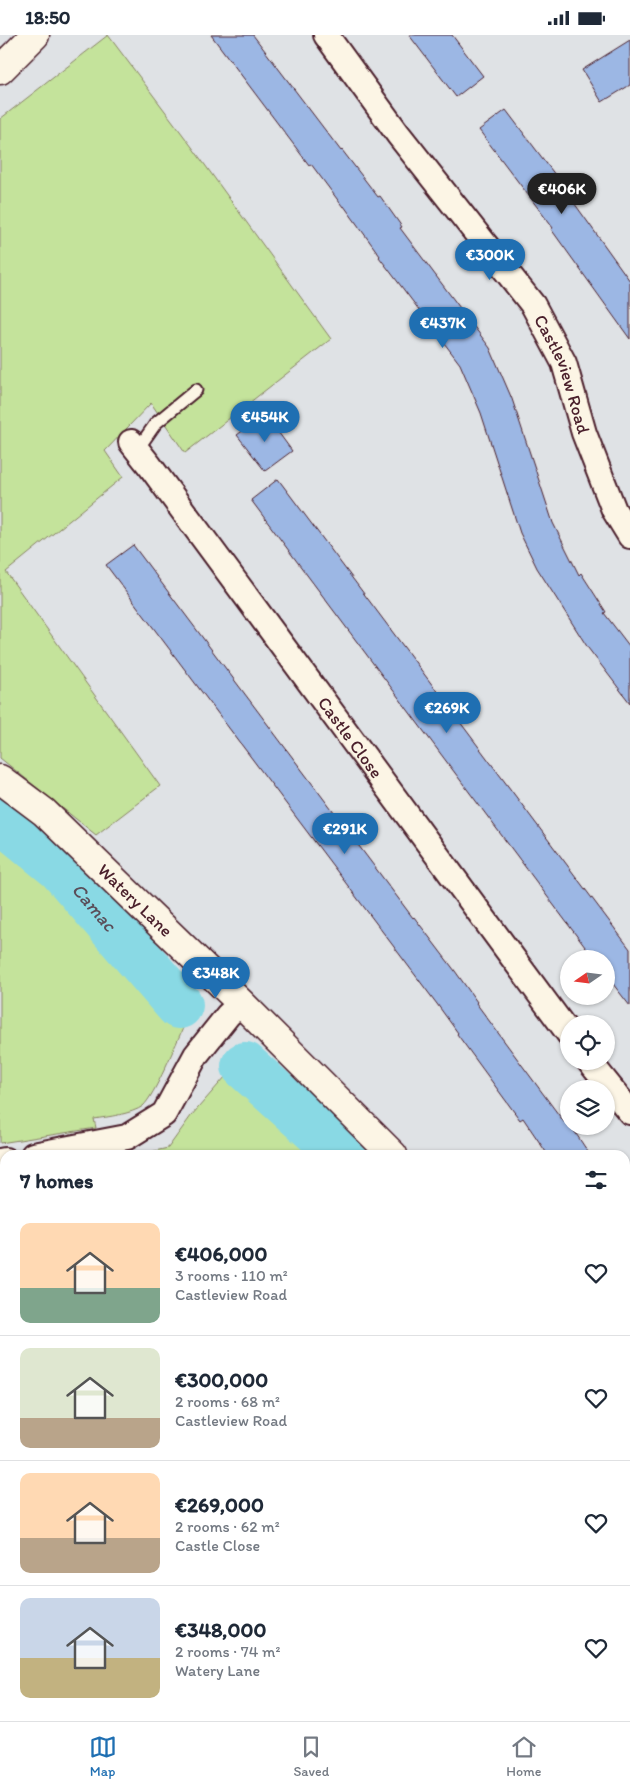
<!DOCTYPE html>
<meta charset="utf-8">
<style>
:root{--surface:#fff;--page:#f2f2f3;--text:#1f2937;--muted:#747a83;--line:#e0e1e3;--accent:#1f6fb2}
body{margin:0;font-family:Itim,sans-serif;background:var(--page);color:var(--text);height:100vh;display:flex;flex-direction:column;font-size:19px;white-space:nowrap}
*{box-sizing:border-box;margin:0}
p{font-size:16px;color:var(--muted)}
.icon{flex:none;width:28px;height:28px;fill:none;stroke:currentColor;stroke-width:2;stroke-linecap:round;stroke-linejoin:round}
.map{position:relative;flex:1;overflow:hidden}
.sheet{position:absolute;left:0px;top:1115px;width:630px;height:571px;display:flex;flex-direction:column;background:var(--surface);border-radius:15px 15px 0 0;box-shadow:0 1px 4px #0004}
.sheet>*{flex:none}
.needle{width:32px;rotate:256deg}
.fabs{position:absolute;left:560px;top:915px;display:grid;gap:10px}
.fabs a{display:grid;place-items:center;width:55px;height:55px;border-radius:50%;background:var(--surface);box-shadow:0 1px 4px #0004;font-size:25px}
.price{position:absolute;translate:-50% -42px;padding:0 11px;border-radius:18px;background:var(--accent);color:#fff;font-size:16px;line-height:32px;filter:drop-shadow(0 1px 2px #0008)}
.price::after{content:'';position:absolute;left:50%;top:30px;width:15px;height:11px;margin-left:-8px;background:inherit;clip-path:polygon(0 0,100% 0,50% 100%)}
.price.selected{background:#222;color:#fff}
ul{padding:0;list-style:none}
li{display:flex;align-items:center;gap:15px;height:125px;padding:0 20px}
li+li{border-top:1px solid var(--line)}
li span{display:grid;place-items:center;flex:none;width:140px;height:100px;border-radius:10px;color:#555}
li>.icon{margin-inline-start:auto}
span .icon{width:60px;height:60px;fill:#fffc;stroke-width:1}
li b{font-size:21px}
h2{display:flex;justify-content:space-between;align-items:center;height:60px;padding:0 20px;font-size:21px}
.status{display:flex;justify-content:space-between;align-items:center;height:35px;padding:0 25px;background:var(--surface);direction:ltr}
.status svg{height:14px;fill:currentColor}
.menu{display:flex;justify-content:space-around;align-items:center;height:70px;border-top:1px solid var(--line);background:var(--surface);font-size:14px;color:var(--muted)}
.menu a{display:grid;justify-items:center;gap:2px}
.menu .selected{color:var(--accent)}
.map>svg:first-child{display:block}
.green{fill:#c4e39b;stroke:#878163}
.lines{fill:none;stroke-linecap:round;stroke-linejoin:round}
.river{stroke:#89d9e4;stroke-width:48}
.building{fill:#9cb7e4;stroke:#4a1f2b}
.lane-casing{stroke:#4a1f2b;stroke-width:15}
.street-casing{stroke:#4a1f2b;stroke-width:28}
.secondary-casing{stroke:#4a1f2b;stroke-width:31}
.lane{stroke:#fcf5e5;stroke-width:11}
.street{stroke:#fcf5e5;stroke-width:24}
.secondary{stroke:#fcf5e5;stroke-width:28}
.labels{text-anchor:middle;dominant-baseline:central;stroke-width:4.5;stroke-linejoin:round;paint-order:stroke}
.street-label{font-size:18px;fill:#4a1f2b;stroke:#fcf5e5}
.water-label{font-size:19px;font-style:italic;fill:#5a4e59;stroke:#fcf5e5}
</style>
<div class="status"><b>18:50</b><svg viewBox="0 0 49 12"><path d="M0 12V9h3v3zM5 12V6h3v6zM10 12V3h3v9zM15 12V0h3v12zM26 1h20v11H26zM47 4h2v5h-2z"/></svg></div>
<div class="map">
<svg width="630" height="1686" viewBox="0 0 630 1686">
<rect width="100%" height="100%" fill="#dfe2e5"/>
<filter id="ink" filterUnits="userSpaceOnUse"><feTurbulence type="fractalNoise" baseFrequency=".02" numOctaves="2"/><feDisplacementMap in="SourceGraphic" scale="10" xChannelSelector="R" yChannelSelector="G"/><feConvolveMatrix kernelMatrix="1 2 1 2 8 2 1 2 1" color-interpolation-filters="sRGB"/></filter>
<g filter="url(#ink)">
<g class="green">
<path d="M108,0L192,112L331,304L185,418L151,368L105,416L123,442L6,537L160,751L96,800L0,723V84Z"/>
<path d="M0,798L59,843L115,914L184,991C176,1008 155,1060 143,1071C132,1079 107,1082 94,1084L96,1093L0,1108Z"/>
<path d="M233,1033L279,1076L334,1120H137L168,1113L191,1081Z"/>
<path d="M625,1387L630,1390V1542L625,1537Z"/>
</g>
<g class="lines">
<g class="river">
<path id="s1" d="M0,783L61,833L179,970"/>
<path d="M245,1031L344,1120"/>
<path d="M625,1375L630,1378"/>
</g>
</g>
<g class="building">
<path d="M211,0H253L341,116L342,115L378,162L380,161L402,192L400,193L490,313L512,364L553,488L579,540L581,538L606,577L604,578L630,612V668L588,613L537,533L520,498L481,378L460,329L379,222L380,221L344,171L343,172L311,129L309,130Z"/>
<path d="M409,0H452L483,41L456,62Z"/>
<path d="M630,5V50L602,67L582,35Z"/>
<path d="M506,75L568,157L567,158L630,246V304L551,194L553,193L479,95Z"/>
<path d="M265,379L292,416L265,436L237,400Z"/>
<path d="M278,444L630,914V971L606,940V924H594L251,465Z"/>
<path d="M133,510L413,883L414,882L455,936L477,967L476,968L564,1087L567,1085L569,1091H571L590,1120H548L523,1083L520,1085L457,999L458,998L437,969L106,530Z"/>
</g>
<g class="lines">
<g class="lane-casing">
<g id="lane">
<path d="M137,415L156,388L196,355"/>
<path d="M0,1438L5,1437"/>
</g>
</g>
<g class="street-casing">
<g id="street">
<path id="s2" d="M326,0L398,99L533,270L564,328L584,398L614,475L630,501"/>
<path id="s3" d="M131,407L150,431L569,999"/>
<path d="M589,1026L630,1077"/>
<path d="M33,1120L127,1102L164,1079L196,1020L228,980L241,968"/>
<path d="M0,1126L5,1125"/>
<path d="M0,1266L5,1283"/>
<path d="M625,1587L630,1593"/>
<path d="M0,1681L5,1680"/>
<path d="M198,1681L199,1686"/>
</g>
</g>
<g class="secondary-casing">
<g id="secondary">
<path d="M0,35L35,0"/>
<path id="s4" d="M0,744L44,777L241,968L393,1120"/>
<path d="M625,1326L630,1330"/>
</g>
</g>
<use href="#lane" class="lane"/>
<use href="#street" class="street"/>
<use href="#secondary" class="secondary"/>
</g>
</g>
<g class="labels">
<g class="street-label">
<text stroke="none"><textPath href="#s2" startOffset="416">Castleview Road</textPath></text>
<text stroke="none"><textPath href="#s3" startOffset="368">Castle Close</textPath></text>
<text stroke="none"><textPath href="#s4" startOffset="182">Watery Lane</textPath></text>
</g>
<g class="water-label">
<text stroke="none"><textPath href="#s1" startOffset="130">Camac</textPath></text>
</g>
</g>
</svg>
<div class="fabs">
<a><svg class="needle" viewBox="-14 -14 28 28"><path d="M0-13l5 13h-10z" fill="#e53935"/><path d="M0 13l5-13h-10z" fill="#747a83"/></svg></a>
<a><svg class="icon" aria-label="locate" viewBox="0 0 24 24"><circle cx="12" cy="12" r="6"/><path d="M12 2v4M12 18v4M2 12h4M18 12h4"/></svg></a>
<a><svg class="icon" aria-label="layers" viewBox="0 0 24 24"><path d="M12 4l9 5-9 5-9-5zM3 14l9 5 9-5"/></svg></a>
</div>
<b class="price selected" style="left:562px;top:180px">€406K</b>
<b class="price" style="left:490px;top:246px">€300K</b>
<b class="price" style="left:443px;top:314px">€437K</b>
<b class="price" style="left:265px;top:408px">€454K</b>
<b class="price" style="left:447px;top:699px">€269K</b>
<b class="price" style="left:345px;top:820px">€291K</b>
<b class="price" style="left:216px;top:964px">€348K</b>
<section class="sheet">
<h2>7 homes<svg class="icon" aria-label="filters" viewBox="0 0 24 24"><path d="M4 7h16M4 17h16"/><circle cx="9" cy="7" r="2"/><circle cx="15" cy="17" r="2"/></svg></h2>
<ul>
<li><span style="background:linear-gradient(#ffd9b3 65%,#7fa58c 0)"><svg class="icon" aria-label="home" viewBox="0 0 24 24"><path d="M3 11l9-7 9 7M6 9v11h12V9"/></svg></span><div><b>€406,000</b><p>3 rooms · 110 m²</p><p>Castleview Road</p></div><svg class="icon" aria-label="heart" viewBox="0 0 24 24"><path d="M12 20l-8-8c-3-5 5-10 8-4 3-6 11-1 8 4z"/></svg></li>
<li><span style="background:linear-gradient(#dfe7d0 70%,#b9a48a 0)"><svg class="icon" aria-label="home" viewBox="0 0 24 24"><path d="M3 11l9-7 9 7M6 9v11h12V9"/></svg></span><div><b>€300,000</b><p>2 rooms · 68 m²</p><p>Castleview Road</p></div><svg class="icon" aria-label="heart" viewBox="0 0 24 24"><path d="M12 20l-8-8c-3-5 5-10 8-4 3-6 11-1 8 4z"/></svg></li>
<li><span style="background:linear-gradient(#ffd9b3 65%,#b9a48a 0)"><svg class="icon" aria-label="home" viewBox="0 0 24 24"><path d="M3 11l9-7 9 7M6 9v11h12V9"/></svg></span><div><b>€269,000</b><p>2 rooms · 62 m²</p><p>Castle Close</p></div><svg class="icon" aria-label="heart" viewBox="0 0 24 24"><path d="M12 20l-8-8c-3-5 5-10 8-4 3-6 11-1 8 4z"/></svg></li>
<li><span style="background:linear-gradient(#c9d6e8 60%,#c2b280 0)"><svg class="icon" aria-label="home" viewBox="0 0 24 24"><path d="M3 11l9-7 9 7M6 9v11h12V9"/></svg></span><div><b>€348,000</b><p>2 rooms · 74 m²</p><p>Watery Lane</p></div><svg class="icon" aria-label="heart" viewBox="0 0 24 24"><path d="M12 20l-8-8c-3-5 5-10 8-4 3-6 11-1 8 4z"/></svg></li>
</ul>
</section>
</div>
<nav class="menu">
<a class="selected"><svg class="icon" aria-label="map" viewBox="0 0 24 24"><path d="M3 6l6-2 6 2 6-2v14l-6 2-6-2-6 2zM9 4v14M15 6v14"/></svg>Map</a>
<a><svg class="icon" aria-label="saved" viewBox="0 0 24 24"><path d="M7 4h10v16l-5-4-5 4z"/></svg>Saved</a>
<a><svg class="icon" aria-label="home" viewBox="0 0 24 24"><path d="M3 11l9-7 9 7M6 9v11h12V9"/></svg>Home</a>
</nav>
